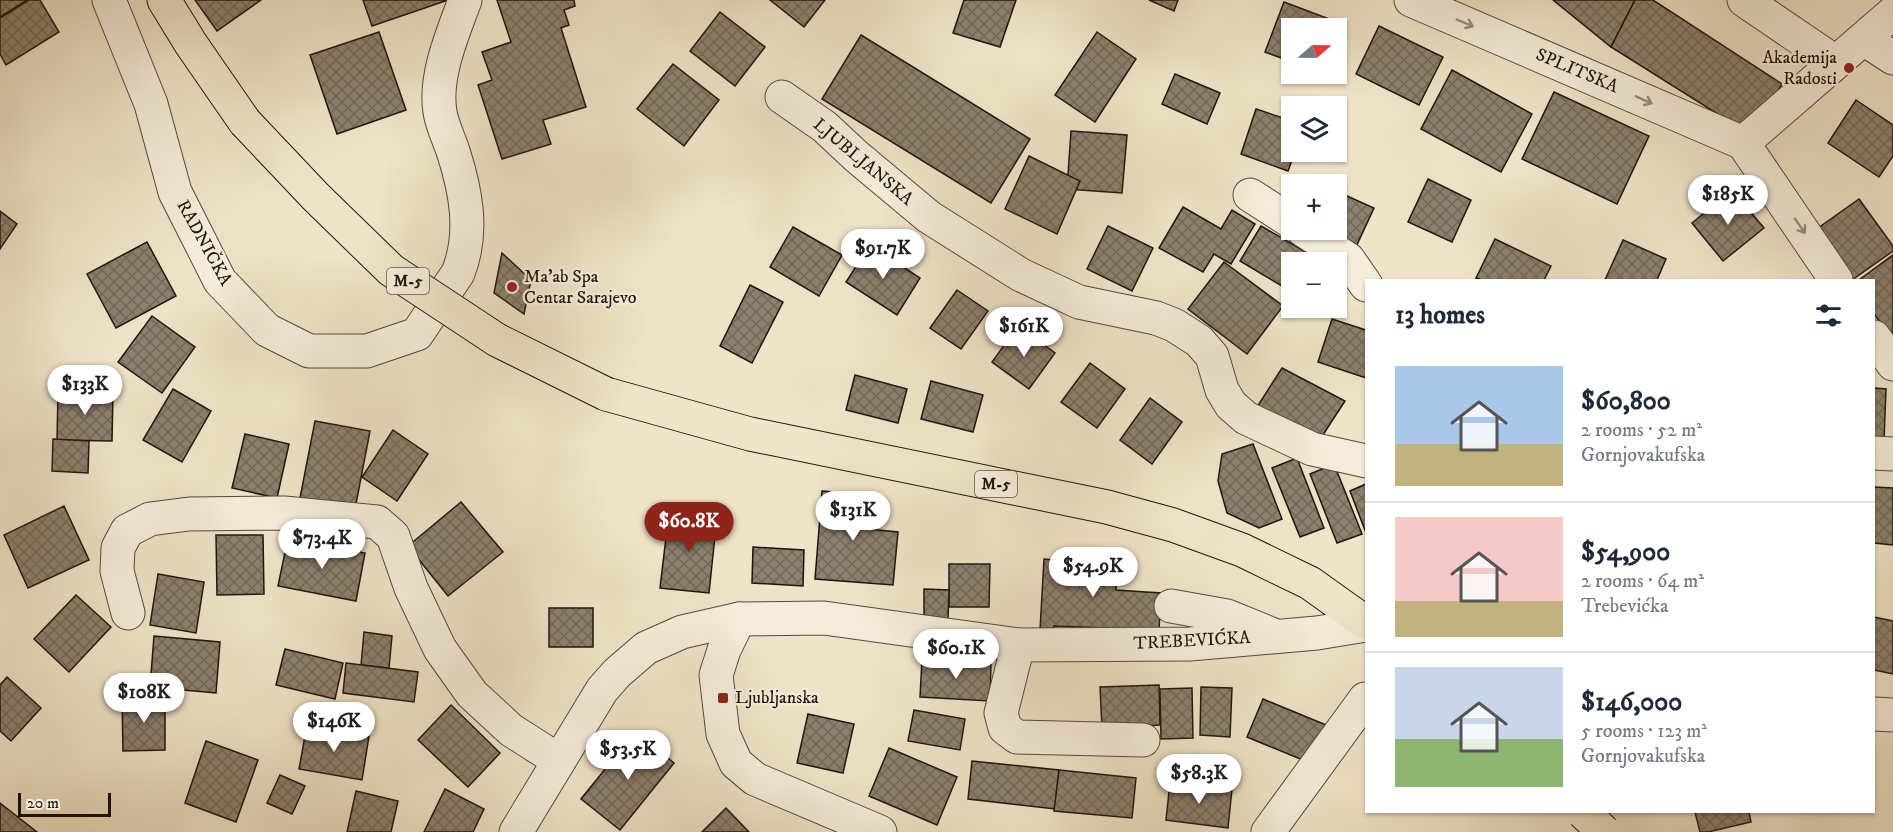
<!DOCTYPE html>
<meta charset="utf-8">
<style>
:root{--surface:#fff;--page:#f2f2f3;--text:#1f2937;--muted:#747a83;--line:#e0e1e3;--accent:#8f2418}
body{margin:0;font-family:"IM FELL DW Pica",serif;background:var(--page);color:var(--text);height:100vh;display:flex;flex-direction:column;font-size:22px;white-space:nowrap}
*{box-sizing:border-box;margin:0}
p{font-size:20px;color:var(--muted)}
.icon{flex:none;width:33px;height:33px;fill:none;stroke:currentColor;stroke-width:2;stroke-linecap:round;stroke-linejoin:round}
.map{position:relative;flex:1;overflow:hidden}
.sheet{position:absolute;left:1365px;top:279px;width:510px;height:534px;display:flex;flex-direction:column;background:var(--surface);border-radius:0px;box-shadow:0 2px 4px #0004}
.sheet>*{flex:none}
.needle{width:39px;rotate:70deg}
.controls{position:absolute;left:1281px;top:18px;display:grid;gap:12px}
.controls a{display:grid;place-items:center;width:66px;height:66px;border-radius:0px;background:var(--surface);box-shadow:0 2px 4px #0004;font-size:30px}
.scale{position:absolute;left:18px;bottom:15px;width:93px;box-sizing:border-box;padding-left:6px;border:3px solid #21140d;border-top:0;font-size:16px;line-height:21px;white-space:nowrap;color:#21140d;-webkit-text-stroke:4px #f5eddb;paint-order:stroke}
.price{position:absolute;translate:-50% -51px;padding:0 14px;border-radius:21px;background:#fff;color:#222;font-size:20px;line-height:39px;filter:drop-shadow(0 2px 3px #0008)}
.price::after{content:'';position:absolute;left:50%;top:36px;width:18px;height:14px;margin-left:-9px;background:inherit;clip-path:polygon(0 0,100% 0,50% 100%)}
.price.on{background:var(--accent);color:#fff}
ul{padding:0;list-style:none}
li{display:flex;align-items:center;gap:18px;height:150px;padding:0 30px}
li+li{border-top:2px solid var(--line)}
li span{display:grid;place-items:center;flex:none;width:168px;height:120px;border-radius:0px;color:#555}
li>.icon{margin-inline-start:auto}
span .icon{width:72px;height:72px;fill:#fffc;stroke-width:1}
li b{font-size:26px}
h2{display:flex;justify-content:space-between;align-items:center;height:72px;padding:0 30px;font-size:26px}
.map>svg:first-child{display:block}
.building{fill:url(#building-cross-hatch);stroke:#21140d;stroke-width:1.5}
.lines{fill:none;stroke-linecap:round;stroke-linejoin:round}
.minor-casing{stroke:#54483c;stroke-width:35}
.major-casing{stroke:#21140d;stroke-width:35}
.minor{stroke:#f5eddb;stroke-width:33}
.major{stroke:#efe4c8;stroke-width:33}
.major-bridge-casing{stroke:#21140d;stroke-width:35;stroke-linecap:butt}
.major-bridge{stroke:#efe4c8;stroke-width:33}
.oneway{stroke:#968b7e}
.poi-dot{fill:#8f2418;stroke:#f5eddb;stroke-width:2}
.labels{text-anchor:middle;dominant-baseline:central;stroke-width:4.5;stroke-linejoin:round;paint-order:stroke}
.shield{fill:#f5eddb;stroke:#61554b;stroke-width:1.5}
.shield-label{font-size:16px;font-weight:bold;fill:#21140d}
.poi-label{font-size:18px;fill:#21140d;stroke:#f5eddb;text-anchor:start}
.street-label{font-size:18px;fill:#21140d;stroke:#f5eddb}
</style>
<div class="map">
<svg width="1893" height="832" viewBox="0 0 1893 832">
<defs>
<pattern id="building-cross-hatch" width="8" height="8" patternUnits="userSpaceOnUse" patternTransform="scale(1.5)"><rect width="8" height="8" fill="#8c806e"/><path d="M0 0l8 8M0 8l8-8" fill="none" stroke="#726859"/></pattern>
</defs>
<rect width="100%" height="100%" fill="#efe4c8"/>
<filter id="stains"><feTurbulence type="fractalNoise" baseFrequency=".00333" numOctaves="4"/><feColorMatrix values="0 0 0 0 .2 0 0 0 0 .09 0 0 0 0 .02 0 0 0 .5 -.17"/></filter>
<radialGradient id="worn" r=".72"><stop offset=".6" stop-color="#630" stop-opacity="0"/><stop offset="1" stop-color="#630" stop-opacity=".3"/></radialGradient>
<g class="building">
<path d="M0,0H27L0,17Z"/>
<path d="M29,0H40L59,32L6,65L0,54V18Z"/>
<path d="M195,0H261L217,31Z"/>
<path d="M363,0H448L372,26Z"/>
<path d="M497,0H574L575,6L564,10L569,25L561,28L586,107L543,120L551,144L502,159L478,85L492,80L482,52L511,42Z"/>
<path d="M770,0H825L804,27Z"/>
<path d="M964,0H1016L1000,47L953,33Z"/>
<path d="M1149,0H1178L1174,11Z"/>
<path d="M1553,0H1635L1611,47Z"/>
<path d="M1635,0H1653L1782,84L1751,135L1611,47Z"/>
<path d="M1284,2L1337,22L1334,28H1292V62L1265,52Z"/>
<path d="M720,12L765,47L735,86L690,51Z"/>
<path d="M1379,26L1443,57L1419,105L1356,74Z"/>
<path d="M379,32L406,110L337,134L310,55Z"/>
<path d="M1097,32L1136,59L1095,122L1055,95Z"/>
<path d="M861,35L1030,139L991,203L822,99Z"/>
<path d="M673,64L719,100L684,146L637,109Z"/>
<path d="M1452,70L1532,114L1501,172L1421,129Z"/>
<path d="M1175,74L1220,93L1207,124L1162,104Z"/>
<path d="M1554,92L1649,136L1617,204L1522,159Z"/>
<path d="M1856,100L1893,125V156L1879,177L1828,143Z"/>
<path d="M1256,109L1292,121V152H1295L1288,171L1241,154Z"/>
<path d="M1071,131L1127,135L1122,193L1067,189Z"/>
<path d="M1029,156L1080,181L1057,234L1005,209Z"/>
<path d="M1428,179L1471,200L1452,242L1408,222Z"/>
<path d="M1732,190L1764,228L1723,261L1692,223Z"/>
<path d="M1336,191L1374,208L1355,249L1313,230H1336Z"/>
<path d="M1859,199L1893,246V251L1852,280L1814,231Z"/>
<path d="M1183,207L1221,229L1232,210L1255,224L1231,264L1214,254L1203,272L1159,248Z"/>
<path d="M0,211L17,224L0,249Z"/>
<path d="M1108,226L1153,248L1132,291L1087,269Z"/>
<path d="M1261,226L1323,262H1292V292L1240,261Z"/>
<path d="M793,227L842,255L819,296L770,267Z"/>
<path d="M1495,239L1551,266L1544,280H1482L1476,278Z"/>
<path d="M1623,240L1666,259L1657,280H1605Z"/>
<path d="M147,242L176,296L116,328L87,274Z"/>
<path d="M870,245L920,278L897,315L846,282Z"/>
<path d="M502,253L531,280L524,314L494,293Z"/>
<path d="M1893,255V340L1874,314V280H1859Z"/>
<path d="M1224,262L1283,306L1247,354L1188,309Z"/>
<path d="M750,285L783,302L752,363L720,346Z"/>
<path d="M957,290L988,311L961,349L930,328Z"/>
<path d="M152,316L195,347L162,393L118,362Z"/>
<path d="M1332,319L1366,330V378L1318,362Z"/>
<path d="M1018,326L1055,353L1029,389L992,362Z"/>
<path d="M1090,363L1125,389L1097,428L1061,402Z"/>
<path d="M1282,368L1345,401L1319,441L1257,407Z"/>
<path d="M855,375L907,389L898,423L846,410Z"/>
<path d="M931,381L983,395L973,432L921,419Z"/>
<path d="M1874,388L1886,389L1884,441H1874Z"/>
<path d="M173,389L211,411L182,462L143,440Z"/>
<path d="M58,392L113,393L112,441L57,440Z"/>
<path d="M1150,398L1182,422L1152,464L1120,440Z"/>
<path d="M315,421L370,431L355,509L300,498Z"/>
<path d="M393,430L428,454L397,501L362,477Z"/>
<path d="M245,434L289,444L277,498L232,488Z"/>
<path d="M53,439L89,441L88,473L52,471Z"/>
<path d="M1253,444L1282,519L1259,528L1227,513L1218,481L1222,454Z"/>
<path d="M1297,458L1324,528L1300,537L1272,468Z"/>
<path d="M1334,464L1362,534L1337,543L1310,474Z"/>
<path d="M1366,484V533L1350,491Z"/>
<path d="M1874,487L1893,488V545L1874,543Z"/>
<path d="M822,491L871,495L868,529L898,532L893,585L815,579Z"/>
<path d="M461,502L503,552L448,596L408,546Z"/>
<path d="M64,506L89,560L28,588L4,535Z"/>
<path d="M669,512L717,517L709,593L660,588Z"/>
<path d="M216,535H263L264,594L217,595Z"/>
<path d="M288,538L365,553L356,601L278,586Z"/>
<path d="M753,547L804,550L803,586L752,583Z"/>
<path d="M1067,556L1091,557V563L1117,565L1116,590L1161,593L1159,630L1054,626V631L1040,630L1044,559L1066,561Z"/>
<path d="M949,564H990L989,607H949Z"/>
<path d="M158,574L204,582L196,633L150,625Z"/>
<path d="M924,589L949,590L948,620L924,619Z"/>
<path d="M76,595L111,627L69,672L34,639Z"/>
<rect x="549" y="608" width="44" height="39"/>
<path d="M1874,617L1893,621V674L1874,670Z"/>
<path d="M364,632L392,636L389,668L361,665Z"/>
<path d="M154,636L220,642L216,693L150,687Z"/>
<path d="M285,649L343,663L335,699L276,685Z"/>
<path d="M922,659L991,663L990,701L920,697Z"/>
<path d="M346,663L418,672L414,702L343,693Z"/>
<path d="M7,677L41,708L11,741L0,731V685Z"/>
<path d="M1159,685L1160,725L1102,728L1100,687Z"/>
<path d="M1201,687L1232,688L1230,737L1200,735Z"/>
<path d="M1192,688L1193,738L1161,739L1160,689Z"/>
<path d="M165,697V750L123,751L122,698Z"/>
<path d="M1263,699L1326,725L1310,763L1247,737Z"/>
<path d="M451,705L500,753L468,787L418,740Z"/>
<path d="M914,710L965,719L960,750L908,741Z"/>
<path d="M808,714L854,724L843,773L797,763Z"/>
<path d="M307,725L369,736L362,780L299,769Z"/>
<path d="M636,731L674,763L620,830L581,799Z"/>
<path d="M206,741L258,760L236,822L185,803Z"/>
<path d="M889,748L957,777L937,825L869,796Z"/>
<path d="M972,761L1059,770L1055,809L968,799Z"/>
<path d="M1059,770L1136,778L1132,818L1054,811Z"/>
<path d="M280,775L305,786L292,814L267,803Z"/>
<path d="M1170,782L1232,789L1228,828L1166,820Z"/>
<path d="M445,789L484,809L473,832H424Z"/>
<path d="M356,791L398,801L391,832H347Z"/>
<path d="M0,803L37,832H0Z"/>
<path d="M726,808L749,832H702Z"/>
<path d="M1695,812H1749L1751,822L1708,832H1700Z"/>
</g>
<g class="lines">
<g class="minor-casing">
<g id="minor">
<path d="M109,0L151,104L175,192L220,281L267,330L309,351H367L417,334L458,273C474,233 466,191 453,151C449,139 442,125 440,112C434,76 453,33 465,0"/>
<path d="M1411,0L1743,143L1836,280"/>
<path d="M1744,0L1835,62"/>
<path d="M1864,39L1893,58"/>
<path d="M782,97L825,127L856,156L929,217L1021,275L1079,302L1156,318L1174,325L1199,341L1212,356L1222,390L1231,405L1246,418L1312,449L1366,461"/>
<path d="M1743,143L1893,13"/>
<path d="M1250,195L1292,222"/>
<path d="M1303,230L1348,259L1366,285"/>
<path d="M1874,337L1893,364"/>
<path d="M1874,453L1893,454"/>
<path d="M1171,606L1227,616L1271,634"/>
<path d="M128,613L117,571L118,548L127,531L150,519L189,514L284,513L377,522L393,536L411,588L440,649L472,694L511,730L558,760"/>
<path d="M739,619L724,650L716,675L723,734L736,763L755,779L880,832"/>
<path d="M1018,645L1001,713L1005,728L1017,737L1143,740"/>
<path d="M1874,714L1893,715"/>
<path d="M516,832L602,690L617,673L646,648L682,632L739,619L824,618L1018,645L1190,644L1317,633L1366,625"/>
<path d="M1268,832L1365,699"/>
</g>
</g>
<g class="major-casing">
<g id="major">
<path d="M164,0L191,44L245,122"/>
<path d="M606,394L750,434L1107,507L1173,525L1242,550L1310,583L1366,623"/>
</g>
</g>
<use href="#minor" class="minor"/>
<use href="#major" class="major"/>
<g class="major-bridge-casing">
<g id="major-bridge">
<path d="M245,122L316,197L391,270L497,340L606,394"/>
<path d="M1583,812L1604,832"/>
</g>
</g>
<use href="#major-bridge" class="major-bridge"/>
</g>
<defs><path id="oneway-shaft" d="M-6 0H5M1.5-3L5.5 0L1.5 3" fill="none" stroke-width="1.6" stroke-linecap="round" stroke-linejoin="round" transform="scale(1.5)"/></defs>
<g class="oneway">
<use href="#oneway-shaft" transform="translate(1465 23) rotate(23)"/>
<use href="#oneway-shaft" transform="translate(1644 100) rotate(24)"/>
<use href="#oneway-shaft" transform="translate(1800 226) rotate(55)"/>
</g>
<g class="poi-dot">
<circle cx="1849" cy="68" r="6"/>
<circle cx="512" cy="287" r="6"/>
<rect x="717" y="692" width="12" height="12" rx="3"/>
</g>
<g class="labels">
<g class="shield">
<rect x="387" y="268" width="42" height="26" rx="4.5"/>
<rect x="975" y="471" width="42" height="26" rx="4.5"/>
</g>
<g class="shield-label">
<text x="408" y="281">M-5</text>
<text x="996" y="484">M-5</text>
</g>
<g class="poi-label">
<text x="1837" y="58" text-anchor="end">Akademija<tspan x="1837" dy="21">Radosti</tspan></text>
<text x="524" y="277">Ma'ab Spa<tspan x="524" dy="21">Centar Sarajevo</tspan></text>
<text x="735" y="698">Ljubljanska</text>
</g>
<g class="street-label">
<text transform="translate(1577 71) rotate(23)">SPLITSKA</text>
<text transform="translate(863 162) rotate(40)">LJUBLJANSKA</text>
<text transform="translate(204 243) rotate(61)">RADNIČKA</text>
<text transform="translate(1192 641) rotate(-3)">TREBEVIĆKA</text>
</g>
</g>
<rect width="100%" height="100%" filter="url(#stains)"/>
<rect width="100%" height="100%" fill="url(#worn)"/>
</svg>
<div class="controls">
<a><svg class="needle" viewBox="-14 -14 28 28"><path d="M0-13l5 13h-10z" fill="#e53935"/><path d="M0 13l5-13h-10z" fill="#747a83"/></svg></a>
<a><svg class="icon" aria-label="layers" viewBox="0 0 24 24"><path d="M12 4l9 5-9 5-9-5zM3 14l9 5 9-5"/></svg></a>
<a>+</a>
<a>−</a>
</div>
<div class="scale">20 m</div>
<b class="price" style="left:1728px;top:226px">$185K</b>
<b class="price" style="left:883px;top:280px">$91.7K</b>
<b class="price" style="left:1024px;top:358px">$161K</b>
<b class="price" style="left:85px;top:416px">$133K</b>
<b class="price" style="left:853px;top:542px">$131K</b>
<b class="price on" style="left:689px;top:553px">$60.8K</b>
<b class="price" style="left:322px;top:570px">$73.4K</b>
<b class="price" style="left:1093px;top:598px">$54.9K</b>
<b class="price" style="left:956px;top:680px">$60.1K</b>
<b class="price" style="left:144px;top:724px">$108K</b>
<b class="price" style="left:334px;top:753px">$146K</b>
<b class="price" style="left:628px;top:781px">$53.5K</b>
<b class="price" style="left:1199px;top:805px">$58.3K</b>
<section class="sheet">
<h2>13 homes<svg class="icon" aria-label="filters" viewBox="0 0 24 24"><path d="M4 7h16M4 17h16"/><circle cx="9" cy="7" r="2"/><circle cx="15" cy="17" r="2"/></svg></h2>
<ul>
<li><span style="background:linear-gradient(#a9c7e8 65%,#c2b280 0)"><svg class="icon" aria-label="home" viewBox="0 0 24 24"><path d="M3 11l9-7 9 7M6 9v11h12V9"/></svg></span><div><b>$60,800</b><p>2 rooms · 52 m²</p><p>Gornjovakufska</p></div></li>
<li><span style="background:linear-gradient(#f6c9c9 70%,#c2b280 0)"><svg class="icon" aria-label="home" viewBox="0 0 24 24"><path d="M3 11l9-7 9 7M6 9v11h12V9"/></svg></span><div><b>$54,900</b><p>2 rooms · 64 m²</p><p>Trebevićka</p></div></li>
<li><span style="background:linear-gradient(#c9d6e8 60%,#8fb573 0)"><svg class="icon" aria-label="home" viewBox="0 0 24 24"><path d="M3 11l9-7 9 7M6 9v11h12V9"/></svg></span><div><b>$146,000</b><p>5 rooms · 123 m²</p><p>Gornjovakufska</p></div></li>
</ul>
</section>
</div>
